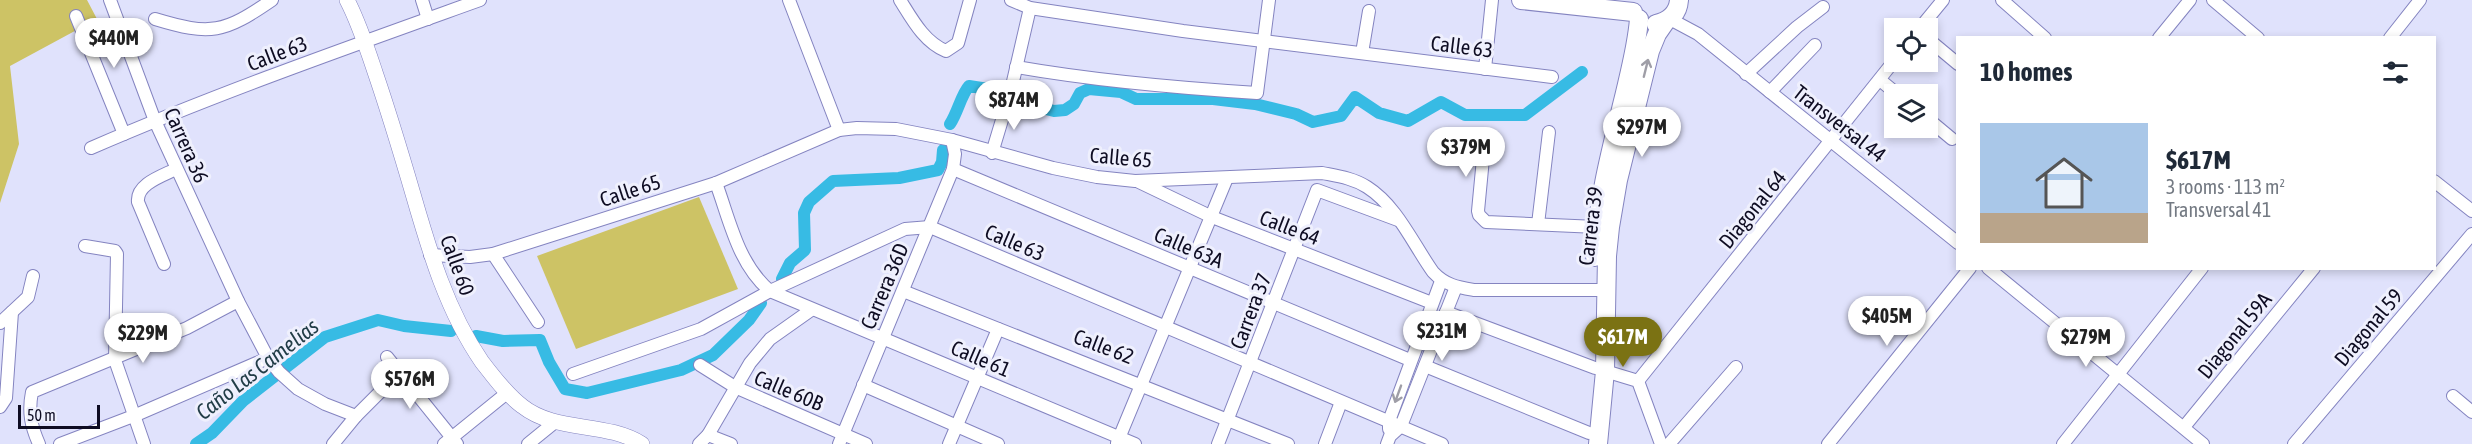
<!DOCTYPE html>
<meta charset="utf-8">
<style>
:root{--surface:#fff;--page:#f6f6f7;--text:#1f2937;--muted:#747a83;--accent:#7b7213}
body{margin:0;font-family:"Asap Condensed",sans-serif;background:var(--page);color:var(--text);height:100vh;display:flex;flex-direction:column;font-size:22px;white-space:nowrap}
*{box-sizing:border-box;margin:0}
p{font-size:20px;color:var(--muted)}
.icon{flex:none;width:33px;height:33px;fill:none;stroke:currentColor;stroke-width:2;stroke-linecap:round;stroke-linejoin:round}
.map{position:relative;flex:1;overflow:hidden}
.details{position:absolute;left:1956px;top:36px;width:480px;height:234px;display:flex;flex-direction:column;background:var(--surface);border-radius:0px;box-shadow:0 3px 9px #0003}
.details>*{flex:none}
.buttons{position:absolute;left:1884px;top:18px;display:grid;gap:12px}
.buttons a{display:grid;place-items:center;width:54px;height:54px;border-radius:0px;background:var(--surface);box-shadow:0 3px 9px #0003;font-size:30px}
.scale{position:absolute;left:18px;bottom:15px;width:82px;box-sizing:border-box;padding-left:6px;border:3px solid #0e0c22;border-top:0;font-size:16px;line-height:21px;white-space:nowrap;color:#0e0c22;-webkit-text-stroke:4px #eff0fd;paint-order:stroke}
.price{position:absolute;translate:-50% -51px;padding:0 14px;border-radius:21px;background:#fff;color:#222;font-size:20px;line-height:39px;filter:drop-shadow(0 2px 3px #0008)}
.price::after{content:'';position:absolute;left:50%;top:36px;width:18px;height:14px;margin-left:-9px;background:inherit;clip-path:polygon(0 0,100% 0,50% 100%)}
.price.selected{background:var(--accent);color:#fff}
ul{padding:0;list-style:none}
li{display:flex;align-items:center;gap:18px;height:150px;padding:0 24px}
li span{display:grid;place-items:center;flex:none;width:168px;height:120px;border-radius:0px;color:#555}
li>.icon{margin-inline-start:auto}
span .icon{width:72px;height:72px;fill:#fffc;stroke-width:1}
li b{font-size:26px}
h2{display:flex;justify-content:space-between;align-items:center;height:72px;padding:0 24px;font-size:26px}
.map>svg:first-child{display:block}
.green{fill:#cdc365}
.lines{fill:none;stroke-linecap:round;stroke-linejoin:round}
.canal{stroke:#37bbe4;stroke-width:12}
.minor-casing{stroke:#8484c0;stroke-width:14}
.tertiary-casing{stroke:#8484c0;stroke-width:16}
.secondary-casing{stroke:#8484c0;stroke-width:20}
.minor{stroke:#fff;stroke-width:12}
.tertiary{stroke:#fff;stroke-width:15}
.secondary{stroke:#fff;stroke-width:18}
.oneway{stroke:#9f9ea7}
.labels{text-anchor:middle;dominant-baseline:central;stroke-width:6;stroke-linejoin:round;paint-order:stroke}
.street-label{font-size:21px;fill:#0e0c22;stroke:#eff0fd}
.water-label{font-size:22px;font-style:italic;fill:#223d47;stroke:#eff0fd}
</style>
<div class="map">
<svg width="2472" height="444" viewBox="0 0 2472 444">
<rect width="100%" height="100%" fill="#e0e2fc"/>
<g class="green">
<path d="M0,0H87L97,19L10,66L19,144L0,203Z"/>
<path d="M699,197L738,289L576,349L537,256Z"/>
</g>
<g class="lines">
<g class="canal">
<path d="M950,124C958,112 961,95 969,86L1001,91L1034,106L1054,111L1065,110L1074,104L1080,93L1089,89L1121,92L1136,99H1213L1255,104L1296,114L1313,122L1341,116L1355,97L1379,113L1408,121L1441,102L1465,115H1525L1582,72"/>
<path d="M782,279L790,263L805,250L804,213L809,202L833,181L899,178L938,170L942,162L943,150"/>
<path d="M476,336L503,341L540,340L549,362L565,389L587,393L681,370L713,355L749,320L761,303"/>
<path d="M196,444L212,433L243,401L325,337L378,320L404,326L451,331"/>
</g>
<g class="minor-casing">
<g id="minor">
<path d="M110,0L155,121L238,301L268,358L279,372L298,389L325,404L356,416"/>
<path d="M422,0L428,19"/>
<path d="M789,0L839,130"/>
<path d="M900,0C912,19 924,42 946,51L958,43L970,0"/>
<path d="M1011,0L1030,8L1183,31L1552,77"/>
<path d="M2002,0L2045,38"/>
<path d="M2213,0L2258,38"/>
<path d="M76,16L124,134"/>
<path d="M155,19C211,36 224,33 272,0"/>
<path d="M1670,19L1698,34L1958,243"/>
<path d="M1920,28L1943,0"/>
<path d="M2159,38L2190,0"/>
<path d="M2390,38L2420,0"/>
<path d="M1928,39L1958,64"/>
<path d="M1362,53L1369,11"/>
<path d="M1016,67C1096,81 1176,88 1257,93L1269,0"/>
<path d="M1485,69L1492,0"/>
<path d="M1746,74L1797,27L1823,7"/>
<path d="M1880,80L1897,94"/>
<path d="M1770,92L1815,45"/>
<path d="M1928,119L1952,139"/>
<path d="M91,148C218,93 349,47 480,0"/>
<path d="M1484,148L1478,211L1479,215L1486,222L1597,227"/>
<path d="M992,153L1011,90L1030,8"/>
<path d="M953,169L1410,360"/>
<path d="M2434,181L2472,211"/>
<path d="M1139,182L1212,217L1432,303"/>
<path d="M716,183C730,221 738,264 770,291L1135,444"/>
<path d="M1538,224L1549,132"/>
<path d="M85,246L115,251L117,254L115,360L144,444"/>
<path d="M493,254L538,322"/>
<path d="M430,255L470,257L493,254L716,183L839,130L857,128L896,129L952,140L1053,168L1097,177L1135,181L1322,173C1337,176 1353,178 1367,187C1397,206 1413,244 1433,272C1445,285 1457,287 1474,290H1606"/>
<path d="M164,264L138,202C136,184 162,176 176,169"/>
<path d="M1988,268L2203,444"/>
<path d="M903,291L1288,444"/>
<path d="M1446,312L1595,368"/>
<path d="M0,323L28,297L33,276"/>
<path d="M387,357L457,444"/>
<path d="M700,365L735,387L866,444"/>
<path d="M1425,366L1589,433"/>
<path d="M1605,371L1638,381L1661,444"/>
<path d="M573,374L701,329L770,291L905,229L930,227L1442,444"/>
<path d="M1638,381L1894,61"/>
<path d="M863,385L998,444"/>
<path d="M2453,396L2472,412"/>
<path d="M0,407L6,398L12,312"/>
<path d="M2184,427L2314,268"/>
<path d="M1389,429V421L1441,281"/>
<path d="M708,435L731,444"/>
<path d="M1117,443L1227,178"/>
<path d="M39,444C31,426 28,412 32,392L187,328L238,301"/>
<path d="M60,444L136,415L268,358"/>
<path d="M333,444L356,416L399,373"/>
<path d="M444,444L507,393"/>
<path d="M528,444L555,422"/>
<path d="M699,444L708,435L750,363L770,339L811,310"/>
<path d="M839,444L953,169L955,154L952,140"/>
<path d="M949,444L998,329"/>
<path d="M1218,444L1317,190L1398,220"/>
<path d="M1325,444L1341,402"/>
<path d="M1387,444L1390,436L1401,426L1456,287"/>
<path d="M1669,444L1736,367"/>
<path d="M1828,444L1970,268"/>
<path d="M2063,444L2202,268"/>
<path d="M2294,444L2472,234"/>
</g>
</g>
<g class="tertiary-casing">
<path id="tertiary" d="M347,0C359,23 367,48 375,72C389,113 401,153 413,194C430,253 447,311 482,362C494,377 506,394 522,406C556,433 605,421 642,444"/>
</g>
<g class="secondary-casing">
<g id="secondary">
<path d="M1521,0L1633,12"/>
<path d="M1656,24C1669,21 1678,14 1679,0"/>
<path d="M1595,257C1597,202 1611,150 1624,97C1630,71 1637,45 1639,19"/>
<path d="M1598,444L1605,371L1607,256L1610,227L1618,180L1650,51L1657,34L1666,21"/>
</g>
</g>
<use href="#minor" class="minor"/>
<use href="#tertiary" class="tertiary"/>
<use href="#secondary" class="secondary"/>
</g>
<defs><path id="oneway-shaft" d="M-6 0H5M1.5-3L5.5 0L1.5 3" fill="none" stroke-width="1.6" stroke-linecap="round" stroke-linejoin="round" transform="scale(1.5)"/></defs>
<g class="oneway">
<use href="#oneway-shaft" transform="translate(1646 68) rotate(-76)"/>
<use href="#oneway-shaft" transform="translate(1398 394) rotate(110)"/>
</g>
<g class="labels">
<g class="street-label">
<text transform="translate(1462 46) rotate(7)">Calle 63</text>
<text transform="translate(277 53) rotate(-21)">Calle 63</text>
<text transform="translate(1840 123) rotate(38)">Transversal 44</text>
<text transform="translate(187 145) rotate(66)">Carrera 36</text>
<text transform="translate(1121 157) rotate(5)">Calle 65</text>
<text transform="translate(630 190) rotate(-18)">Calle 65</text>
<text transform="translate(1752 209) rotate(-51)">Diagonal 64</text>
<text transform="translate(1590 226) rotate(-83)">Carrera 39</text>
<text transform="translate(1290 227) rotate(21)">Calle 64</text>
<text transform="translate(1015 242) rotate(23)">Calle 63</text>
<text transform="translate(1189 247) rotate(23)">Calle 63A</text>
<text transform="translate(458 265) rotate(70)">Calle 60</text>
<text transform="translate(884 286) rotate(-67)">Carrera 36D</text>
<text transform="translate(1250 311) rotate(-69)">Carrera 37</text>
<text transform="translate(2368 327) rotate(-50)">Diagonal 59</text>
<text transform="translate(2234 335) rotate(-51)">Diagonal 59A</text>
<text transform="translate(1104 346) rotate(21)">Calle 62</text>
<text transform="translate(981 358) rotate(23)">Calle 61</text>
<text transform="translate(789 390) rotate(23)">Calle 60B</text>
</g>
<g class="water-label">
<text transform="translate(257 369) rotate(-38)">Caño Las Camelias</text>
</g>
</g>
</svg>
<div class="buttons">
<a><svg class="icon" aria-label="locate" viewBox="0 0 24 24"><circle cx="12" cy="12" r="6"/><path d="M12 2v4M12 18v4M2 12h4M18 12h4"/></svg></a>
<a><svg class="icon" aria-label="layers" viewBox="0 0 24 24"><path d="M12 4l9 5-9 5-9-5zM3 14l9 5 9-5"/></svg></a>
</div>
<div class="scale">50 m</div>
<b class="price" style="left:114px;top:69px">$440M</b>
<b class="price" style="left:1014px;top:131px">$874M</b>
<b class="price" style="left:1642px;top:158px">$297M</b>
<b class="price" style="left:1466px;top:178px">$379M</b>
<b class="price" style="left:1887px;top:347px">$405M</b>
<b class="price" style="left:1442px;top:362px">$231M</b>
<b class="price" style="left:143px;top:364px">$229M</b>
<b class="price selected" style="left:1623px;top:368px">$617M</b>
<b class="price" style="left:2086px;top:368px">$279M</b>
<b class="price" style="left:410px;top:410px">$576M</b>
<section class="details">
<h2>10 homes<svg class="icon" aria-label="filters" viewBox="0 0 24 24"><path d="M4 7h16M4 17h16"/><circle cx="9" cy="7" r="2"/><circle cx="15" cy="17" r="2"/></svg></h2>
<ul>
<li><span style="background:linear-gradient(#a9c7e8 75%,#b9a48a 0)"><svg class="icon" aria-label="home" viewBox="0 0 24 24"><path d="M3 11l9-7 9 7M6 9v11h12V9"/></svg></span><div><b>$617M</b><p>3 rooms · 113 m²</p><p>Transversal 41</p></div></li>
</ul>
</section>
</div>
